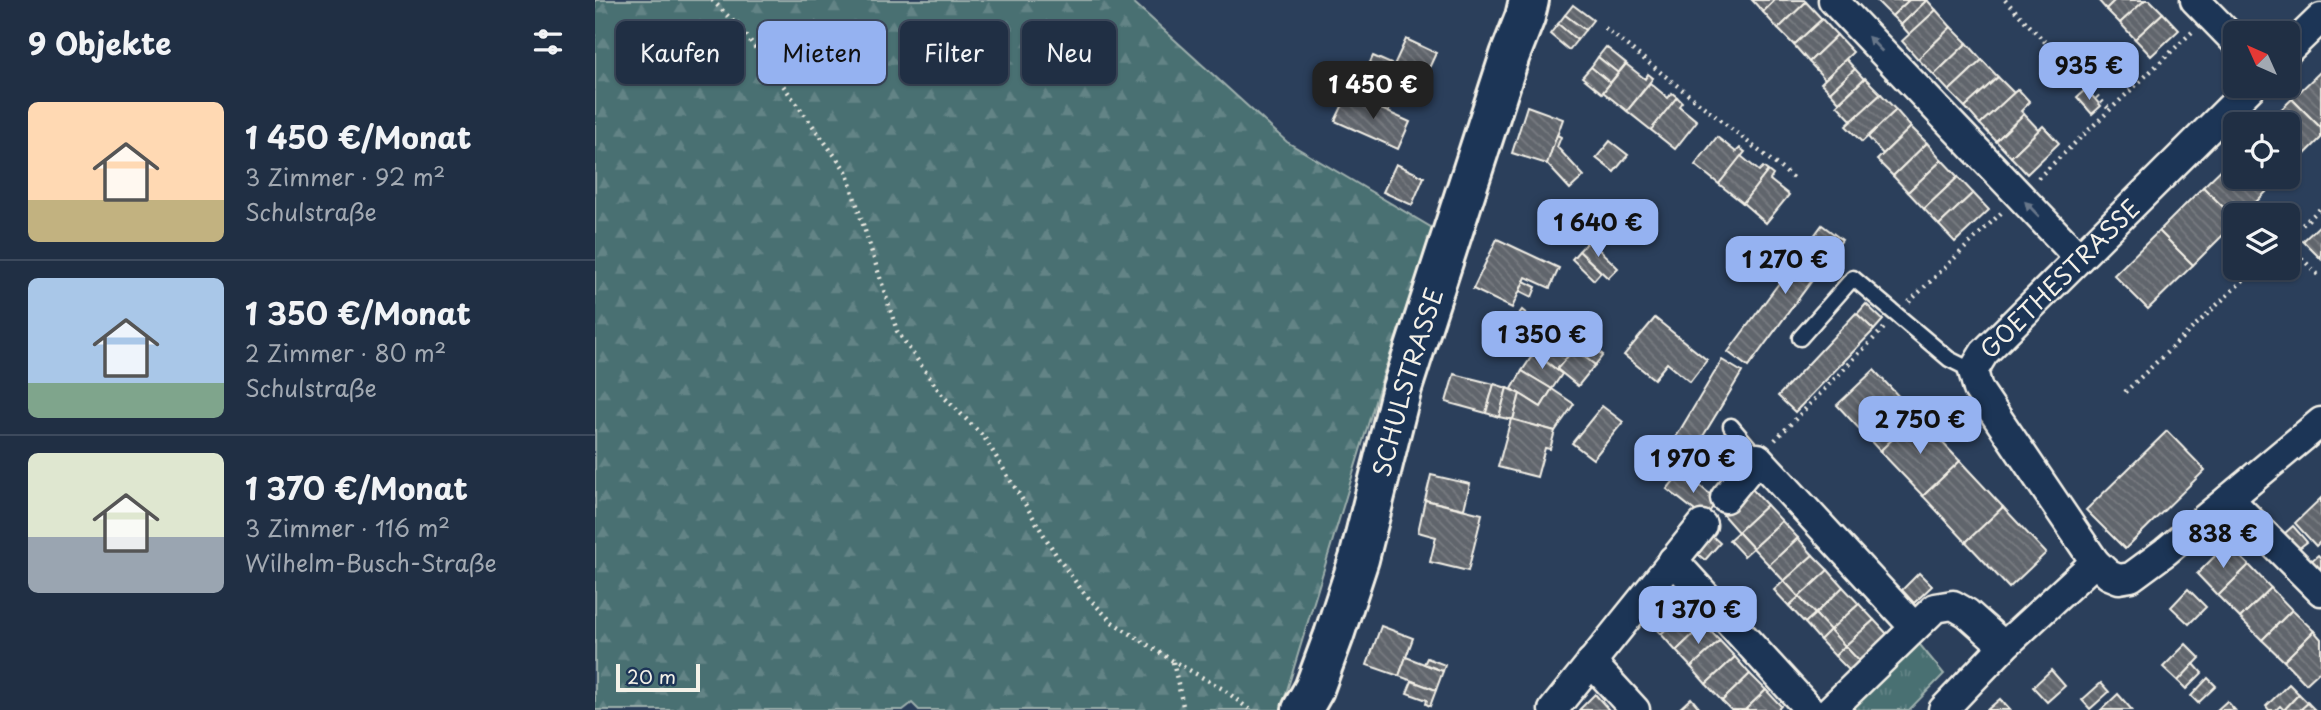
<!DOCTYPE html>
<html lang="de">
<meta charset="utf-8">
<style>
:root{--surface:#202f44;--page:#2d3b4f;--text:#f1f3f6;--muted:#a2a9b2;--line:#3d4a5d;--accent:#95b2f1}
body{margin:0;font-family:"Playpen Sans",sans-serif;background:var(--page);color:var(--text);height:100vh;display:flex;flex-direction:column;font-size:26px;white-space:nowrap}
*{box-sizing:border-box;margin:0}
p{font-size:23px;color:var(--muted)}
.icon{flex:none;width:38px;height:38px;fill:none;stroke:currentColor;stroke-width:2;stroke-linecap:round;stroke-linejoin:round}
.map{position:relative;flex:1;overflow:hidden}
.drawer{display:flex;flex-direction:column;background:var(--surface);width:595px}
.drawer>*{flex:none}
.guide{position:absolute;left:21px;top:21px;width:665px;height:63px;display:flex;gap:14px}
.needle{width:46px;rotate:315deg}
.controls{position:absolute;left:1628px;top:21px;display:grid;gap:14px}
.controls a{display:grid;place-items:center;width:77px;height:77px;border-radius:10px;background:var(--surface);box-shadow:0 2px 5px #0004,0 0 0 2px var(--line);font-size:35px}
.scale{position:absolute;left:21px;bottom:18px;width:84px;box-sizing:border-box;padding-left:7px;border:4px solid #f4f1e8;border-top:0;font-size:19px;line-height:24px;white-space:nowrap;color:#f4f1e8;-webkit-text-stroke:5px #1d3557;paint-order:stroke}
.price{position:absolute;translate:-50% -60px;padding:0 16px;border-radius:14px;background:var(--accent);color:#111;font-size:23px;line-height:46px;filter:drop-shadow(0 2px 4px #0008)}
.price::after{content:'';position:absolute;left:50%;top:42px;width:21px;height:16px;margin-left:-10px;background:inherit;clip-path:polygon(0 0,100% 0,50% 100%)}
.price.current{background:#222;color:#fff}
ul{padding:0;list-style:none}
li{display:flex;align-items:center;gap:21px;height:175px;padding:0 28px}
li+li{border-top:2px solid var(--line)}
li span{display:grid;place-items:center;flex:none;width:196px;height:140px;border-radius:10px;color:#555}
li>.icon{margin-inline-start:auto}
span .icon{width:84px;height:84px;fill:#fffc;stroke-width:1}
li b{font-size:30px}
h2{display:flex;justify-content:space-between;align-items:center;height:84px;padding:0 28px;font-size:30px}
.tag{padding:0 24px;border-radius:10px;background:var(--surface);box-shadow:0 2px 5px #0004,0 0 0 2px var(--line);font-size:24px;line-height:63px}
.tag.current{background:var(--accent);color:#111}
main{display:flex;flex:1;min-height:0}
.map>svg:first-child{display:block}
.forest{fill:url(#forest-firs);stroke:#9eb0ad;stroke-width:2}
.park{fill:url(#park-tufts);stroke:#9eb0ad;stroke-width:2}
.building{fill:url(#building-back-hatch);stroke:#f4f1e8;stroke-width:2}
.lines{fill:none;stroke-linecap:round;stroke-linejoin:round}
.service-casing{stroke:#f4f1e8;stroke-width:19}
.minor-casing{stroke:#f4f1e8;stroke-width:33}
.secondary-casing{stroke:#f4f1e8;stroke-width:44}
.path{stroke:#f4f1e8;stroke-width:4.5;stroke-dasharray:2 5;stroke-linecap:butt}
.service{stroke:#1d3557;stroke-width:14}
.minor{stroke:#1d3557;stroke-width:28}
.secondary{stroke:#1d3557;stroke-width:38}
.oneway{fill:#68778a}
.labels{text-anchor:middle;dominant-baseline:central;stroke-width:7;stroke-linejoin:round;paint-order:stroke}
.street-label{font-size:24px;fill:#f4f1e8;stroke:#1d3557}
</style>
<main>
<section class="drawer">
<h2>9 Objekte<svg class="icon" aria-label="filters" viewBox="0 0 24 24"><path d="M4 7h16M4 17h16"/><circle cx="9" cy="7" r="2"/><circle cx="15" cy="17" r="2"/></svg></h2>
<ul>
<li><span style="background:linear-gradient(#ffd9b3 70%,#c2b280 0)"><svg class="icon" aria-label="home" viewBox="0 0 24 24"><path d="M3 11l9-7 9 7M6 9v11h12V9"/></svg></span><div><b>1 450 €/Monat</b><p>3 Zimmer · 92 m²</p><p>Schulstraße</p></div></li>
<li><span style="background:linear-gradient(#a9c7e8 75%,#7fa58c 0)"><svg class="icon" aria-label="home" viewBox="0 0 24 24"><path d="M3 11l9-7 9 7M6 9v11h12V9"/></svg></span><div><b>1 350 €/Monat</b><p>2 Zimmer · 80 m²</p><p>Schulstraße</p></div></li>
<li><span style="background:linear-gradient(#dfe7d0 60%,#9aa5b1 0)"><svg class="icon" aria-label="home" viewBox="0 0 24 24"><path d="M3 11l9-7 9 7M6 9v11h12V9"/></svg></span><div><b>1 370 €/Monat</b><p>3 Zimmer · 116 m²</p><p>Wilhelm-Busch-Straße</p></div></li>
</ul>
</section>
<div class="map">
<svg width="1726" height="710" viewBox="0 0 1726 710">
<defs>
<pattern id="forest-firs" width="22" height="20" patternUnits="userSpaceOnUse" patternTransform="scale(1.75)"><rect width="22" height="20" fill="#496f72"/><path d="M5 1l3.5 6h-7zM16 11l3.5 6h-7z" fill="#648486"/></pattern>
<pattern id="park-tufts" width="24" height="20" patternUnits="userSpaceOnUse" patternTransform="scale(1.75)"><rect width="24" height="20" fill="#496f72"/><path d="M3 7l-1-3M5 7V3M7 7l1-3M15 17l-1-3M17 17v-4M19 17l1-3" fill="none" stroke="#648486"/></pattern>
<pattern id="building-back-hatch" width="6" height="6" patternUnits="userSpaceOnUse" patternTransform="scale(1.75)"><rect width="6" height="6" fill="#61656c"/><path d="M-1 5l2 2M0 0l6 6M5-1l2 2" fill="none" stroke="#787c81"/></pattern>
</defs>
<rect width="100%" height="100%" fill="#2b3f5b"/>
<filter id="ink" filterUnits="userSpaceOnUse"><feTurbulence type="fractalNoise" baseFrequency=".0143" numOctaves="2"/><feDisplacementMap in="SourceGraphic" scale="14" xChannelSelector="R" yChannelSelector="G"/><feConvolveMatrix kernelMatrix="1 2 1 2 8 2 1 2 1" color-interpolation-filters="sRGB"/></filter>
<g filter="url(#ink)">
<path class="forest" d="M0,0H536L692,142L839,229L789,372L686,710H324L317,703L308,710H0Z"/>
<path class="park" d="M1321,640L1349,674L1314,710H1247Z"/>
<g class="building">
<path d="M1157,0H1180L1168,12Z"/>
<path d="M1180,0H1209L1211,2L1183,29L1168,12Z"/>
<path d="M1281,0H1314L1297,16Z"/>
<path d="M1314,0H1332L1306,25L1297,16Z"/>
<path d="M1332,0L1341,10L1315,35L1306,25Z"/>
<path d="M1503,0H1520L1511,9Z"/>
<path d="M1520,0H1550L1525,23L1511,9Z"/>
<path d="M1550,0H1555L1568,13L1540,39L1525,23Z"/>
<path d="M1211,2L1227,19L1199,45L1183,29Z"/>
<path d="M978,5L998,20L990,30L970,15Z"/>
<path d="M1341,10L1356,27L1323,59L1307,41Z"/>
<path d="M1568,13L1584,30L1556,56L1540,39Z"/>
<path d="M970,15L990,30L982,40L963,24Z"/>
<path d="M1227,19L1242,35L1214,62L1199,45Z"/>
<path d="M963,24L982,40L974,50L955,34Z"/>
<path d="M1356,27L1372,43L1339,75L1323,59Z"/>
<path d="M1242,35L1258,52L1230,79L1214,62Z"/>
<path d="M811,39L841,53L829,79L799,65Z"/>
<path d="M1372,43L1387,60L1354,91L1339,75Z"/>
<path d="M1011,47L1031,63L1023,73L1003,57Z"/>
<path d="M778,56L812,71L810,75L815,77L808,93L803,90L793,113L759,97Z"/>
<path d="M1003,57L1023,73L1015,83L996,67Z"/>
<path d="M1251,59L1260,69L1235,92L1226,83Z"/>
<path d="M1387,60L1403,77L1370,107L1354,91Z"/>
<path d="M1031,64L1050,79L1053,74L1058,78L1032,111L1008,92Z"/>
<path d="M996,67L1015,83L1007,93L987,77Z"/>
<path d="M1260,69L1269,79L1244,102L1235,92Z"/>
<path d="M1726,71V128L1697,99Z"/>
<path d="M1403,77L1419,93L1385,124L1370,107Z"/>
<path d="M1270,78L1286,94L1257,121L1242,105Z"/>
<path d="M1055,83L1073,98L1077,93L1082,97L1056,130L1032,111Z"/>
<path d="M1423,89L1435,102L1426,111L1429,114L1401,141L1385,124Z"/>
<path d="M1491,89L1506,106L1497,114L1482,97Z"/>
<path d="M753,94L815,122L803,149L740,121Z"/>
<path d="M1286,94L1301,110L1267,142L1251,126Z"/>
<path d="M1082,97L1087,102L1084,106L1102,121L1080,149L1056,130Z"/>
<path d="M1697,99L1726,128V138L1692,172V124H1671Z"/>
<path d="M932,106L968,119L952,164L917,153Z"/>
<path d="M1301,110L1316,127L1288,154L1273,137Z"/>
<path d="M1429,114L1444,130L1416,157L1401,141Z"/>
<path d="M1448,126L1464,143L1432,174L1416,157Z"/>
<path d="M1316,127L1332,143L1298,176L1282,160Z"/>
<path d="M962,135L966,137L962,147L989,176L975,189L952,164Z"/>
<path d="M1122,137L1141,152L1145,148L1150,152L1124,184L1100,165Z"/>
<path d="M1015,141L1033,155L1019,172L1001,158Z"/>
<path d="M1332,143L1347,160L1313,192L1298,176Z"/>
<path d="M1146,156L1164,171L1168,167L1173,171L1148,203L1124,184Z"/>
<path d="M1640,156V177H1686L1648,215H1640V219L1608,187Z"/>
<path d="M1347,160L1363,177L1329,209L1313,192Z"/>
<path d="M801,164L829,177L817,205L788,192Z"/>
<path d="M1173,171L1178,175L1175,180L1194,195L1171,223L1148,203Z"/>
<path d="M1363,177L1378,193L1344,225L1329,209Z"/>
<path d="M1608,187L1640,219V223L1598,265L1564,231Z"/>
<path d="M1378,193L1394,210L1360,242L1344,225Z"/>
<path d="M1726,224V259L1708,241Z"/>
<path d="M1227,225L1247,240L1153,367L1133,352Z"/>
<path d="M1564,231L1598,265L1553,309L1519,275Z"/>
<path d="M902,239L964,268L955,288L931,277L917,308L878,289Z"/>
<path d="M994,240L1023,268L1013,278L984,251Z"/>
<path d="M984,251L1006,272L999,280L977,259Z"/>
<path d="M929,281L941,287L937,297L925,291Z"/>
<path d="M1271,304L1288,320L1279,330L1262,314Z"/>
<path d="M927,310L953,331L938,351L911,331Z"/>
<path d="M1261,313L1279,330L1200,412L1183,396Z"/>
<path d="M1060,318L1112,360L1095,382L1072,363L1059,379L1029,355Z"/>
<path d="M955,319L984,342L962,370L938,351L953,331L949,327Z"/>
<path d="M986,338L1008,355L1000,365L979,349Z"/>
<path d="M979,349L1000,365L983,386L962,369Z"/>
<path d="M939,353L967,374L957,389L927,371Z"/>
<path d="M1127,360L1147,372L1091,464L1072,452Z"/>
<path d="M1279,370L1322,416L1285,451L1242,405Z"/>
<path d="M927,371L957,389L946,407L917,389Z"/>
<path d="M859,374L899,384L891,413L851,402Z"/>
<path d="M899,384L912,388L904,417L891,413Z"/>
<path d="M912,388L925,394L918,420L904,417Z"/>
<path d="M957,389L979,404L960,431L918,420L925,394L946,407Z"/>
<path d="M1007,406L1028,422L998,459L977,443Z"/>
<path d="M1322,416L1365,461L1328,496L1285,451Z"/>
<path d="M916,419L960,431L955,449L950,448L942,477L903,467Z"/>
<path d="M1572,431L1610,470L1530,549L1491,510Z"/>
<path d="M1365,461L1408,507L1371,542L1328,496Z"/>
<path d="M1087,471L1123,501L1109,518L1072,489Z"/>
<path d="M836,475L875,484L869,509L830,500Z"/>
<path d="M1157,489L1172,505L1143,532L1128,515Z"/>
<path d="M1726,498V541L1721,546L1700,523Z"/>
<path d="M830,500L887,514L873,571L835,562L841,537L823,532Z"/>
<path d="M1172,505L1187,521L1158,548L1143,532Z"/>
<path d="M1408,507L1451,553L1414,588L1371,542Z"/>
<path d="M1187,521L1203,538L1174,565L1158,548Z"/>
<path d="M1698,526L1712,542L1703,549L1689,534Z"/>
<path d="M1143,532L1158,548L1149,556L1134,540Z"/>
<path d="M1115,534L1125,543L1110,560L1099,551Z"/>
<path d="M1203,538L1218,555L1189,581L1174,565Z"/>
<path d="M1632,544L1654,565L1623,596L1602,574Z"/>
<path d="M1218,555L1233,570L1204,597L1189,581Z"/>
<path d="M1723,555L1726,558V576L1714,563Z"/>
<path d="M1654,565L1676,588L1645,618L1623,596Z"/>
<path d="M1233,570L1248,587L1220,614L1204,597Z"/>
<path d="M1324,573L1337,586L1319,603L1307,590Z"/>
<path d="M1189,581L1204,597L1194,606L1179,590Z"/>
<path d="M1248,587L1264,604L1235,630L1220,614Z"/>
<path d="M1676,588L1697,610L1667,640L1645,618Z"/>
<path d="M1593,589L1611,607L1594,624L1576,607Z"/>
<path d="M1079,592L1094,608L1066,634L1050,618Z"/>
<path d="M1204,597L1220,614L1210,623L1194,606Z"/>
<path d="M1264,604L1279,620L1250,646L1235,630Z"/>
<path d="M1094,608L1109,624L1081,651L1066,634Z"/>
<path d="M1697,610L1719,631L1689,661L1667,640Z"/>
<path d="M1220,614L1235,630L1225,640L1210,623Z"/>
<path d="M1279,620L1294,636L1266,663L1250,646Z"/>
<path d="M1109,624L1125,641L1096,667L1081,651Z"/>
<path d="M786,626L818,638L804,676L772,665Z"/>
<path d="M1235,630L1250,646L1240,656L1225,640Z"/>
<path d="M1719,631L1726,639V670L1711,684L1689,661Z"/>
<path d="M1125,641L1140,657L1111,684L1096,667Z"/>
<path d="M1591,644L1605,658L1583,681L1568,667Z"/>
<path d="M1250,646L1266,663L1256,672L1240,656Z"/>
<path d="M811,657L848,671L841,690L804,676Z"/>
<path d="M1140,657L1155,674L1127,701L1111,684Z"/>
<path d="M832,658L850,665L848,671L829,664Z"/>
<path d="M1599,664L1607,673L1591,689L1583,681Z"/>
<path d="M1456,670L1470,686L1452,702L1438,687Z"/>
<path d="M1155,674L1171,690L1150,710H1136L1127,701Z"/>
<path d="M1613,678L1621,686L1603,703L1596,696Z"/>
<path d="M817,681L841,690L835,706L831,704L832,700L812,693Z"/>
<path d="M1506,683L1514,692L1495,709L1487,700Z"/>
<path d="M1694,684L1704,694L1689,710L1685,706L1681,710H1674L1671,706Z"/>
<path d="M1171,690L1186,706L1182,710H1150Z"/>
<path d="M1000,694L1014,710H984Z"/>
<path d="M1523,694L1537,710H1506Z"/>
<path d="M1704,694L1713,703L1705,710H1689Z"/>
<path d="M1096,698L1106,710H1083Z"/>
<path d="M1405,699L1415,710H1392Z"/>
<path d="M1632,701L1640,710H1622Z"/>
<path d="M1713,703L1720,710H1705Z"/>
</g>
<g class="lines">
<g class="service-casing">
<g id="service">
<path d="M1205,338L1258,278L1354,359L1378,371"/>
<path d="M1136,426L1163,458"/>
</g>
</g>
<g class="minor-casing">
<g id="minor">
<path d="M1238,0L1484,258"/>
<path d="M1600,0L1640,41"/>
<path d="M1692,51L1726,18"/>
<path d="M1130,498L1163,458L1319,627"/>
<path d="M1634,499L1726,591"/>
<path d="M1078,560L1215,710"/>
<path d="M1500,562L1514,575L1524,579L1536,577L1570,552L1726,422"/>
<path d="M996,662L1040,710"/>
<path d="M958,710L1107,525"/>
<path d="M1235,710L1340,608L1358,605L1372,613L1409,646"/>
<path id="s1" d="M1348,710L1409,646L1500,562L1383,389L1378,371L1389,353L1657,86"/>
</g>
</g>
<g class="secondary-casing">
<g id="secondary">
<path id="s2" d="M707,710L719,689L739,635L764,559L807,388L915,55L930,17L934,0"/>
</g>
</g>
<g class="path">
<path d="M117,0L148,31L251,171L302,331L347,395L389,437L463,558L488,592L517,622L578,661L628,689L655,710"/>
<path d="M1410,0L1515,110"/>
<path d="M1010,28L1198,178"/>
<path d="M1443,178L1597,32"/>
<path d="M1692,239L1726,208"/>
<path d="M1692,243L1726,278"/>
<path d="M1314,302L1406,213"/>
<path d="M1530,392L1661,268"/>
<path d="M1180,440L1289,328"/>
<path d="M578,662L589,710"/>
</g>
<use href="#service" class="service"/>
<use href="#minor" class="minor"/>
<use href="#secondary" class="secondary"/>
</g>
<defs><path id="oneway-solid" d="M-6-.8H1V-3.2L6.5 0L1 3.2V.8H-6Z" transform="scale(1.75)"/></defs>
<g class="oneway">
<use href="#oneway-solid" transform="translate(1280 44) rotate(-134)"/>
<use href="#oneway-solid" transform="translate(1437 209) rotate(-134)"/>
</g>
</g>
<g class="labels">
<g class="street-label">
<text stroke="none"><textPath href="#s1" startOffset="567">GOETHESTRASSE</textPath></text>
<text stroke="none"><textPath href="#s2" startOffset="345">SCHULSTRASSE</textPath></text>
</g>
</g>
</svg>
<div class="controls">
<a><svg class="needle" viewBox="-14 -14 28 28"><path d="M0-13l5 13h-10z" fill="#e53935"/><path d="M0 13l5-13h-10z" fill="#a2a9b2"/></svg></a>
<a><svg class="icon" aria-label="locate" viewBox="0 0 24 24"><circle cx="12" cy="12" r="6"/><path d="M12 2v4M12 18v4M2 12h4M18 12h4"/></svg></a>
<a><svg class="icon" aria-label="layers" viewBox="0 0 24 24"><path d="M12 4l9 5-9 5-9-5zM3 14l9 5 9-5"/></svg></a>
</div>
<div class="scale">20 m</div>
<b class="price" style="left:1494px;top:102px">935 €</b>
<b class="price current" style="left:778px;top:121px">1 450 €</b>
<b class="price" style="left:1003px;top:259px">1 640 €</b>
<b class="price" style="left:1190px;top:296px">1 270 €</b>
<b class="price" style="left:947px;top:371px">1 350 €</b>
<b class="price" style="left:1325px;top:456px">2 750 €</b>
<b class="price" style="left:1098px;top:495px">1 970 €</b>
<b class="price" style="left:1628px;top:570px">838 €</b>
<b class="price" style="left:1103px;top:646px">1 370 €</b>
<div class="guide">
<a class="tag">Kaufen</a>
<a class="tag current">Mieten</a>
<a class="tag">Filter</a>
<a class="tag">Neu</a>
</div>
</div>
</main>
